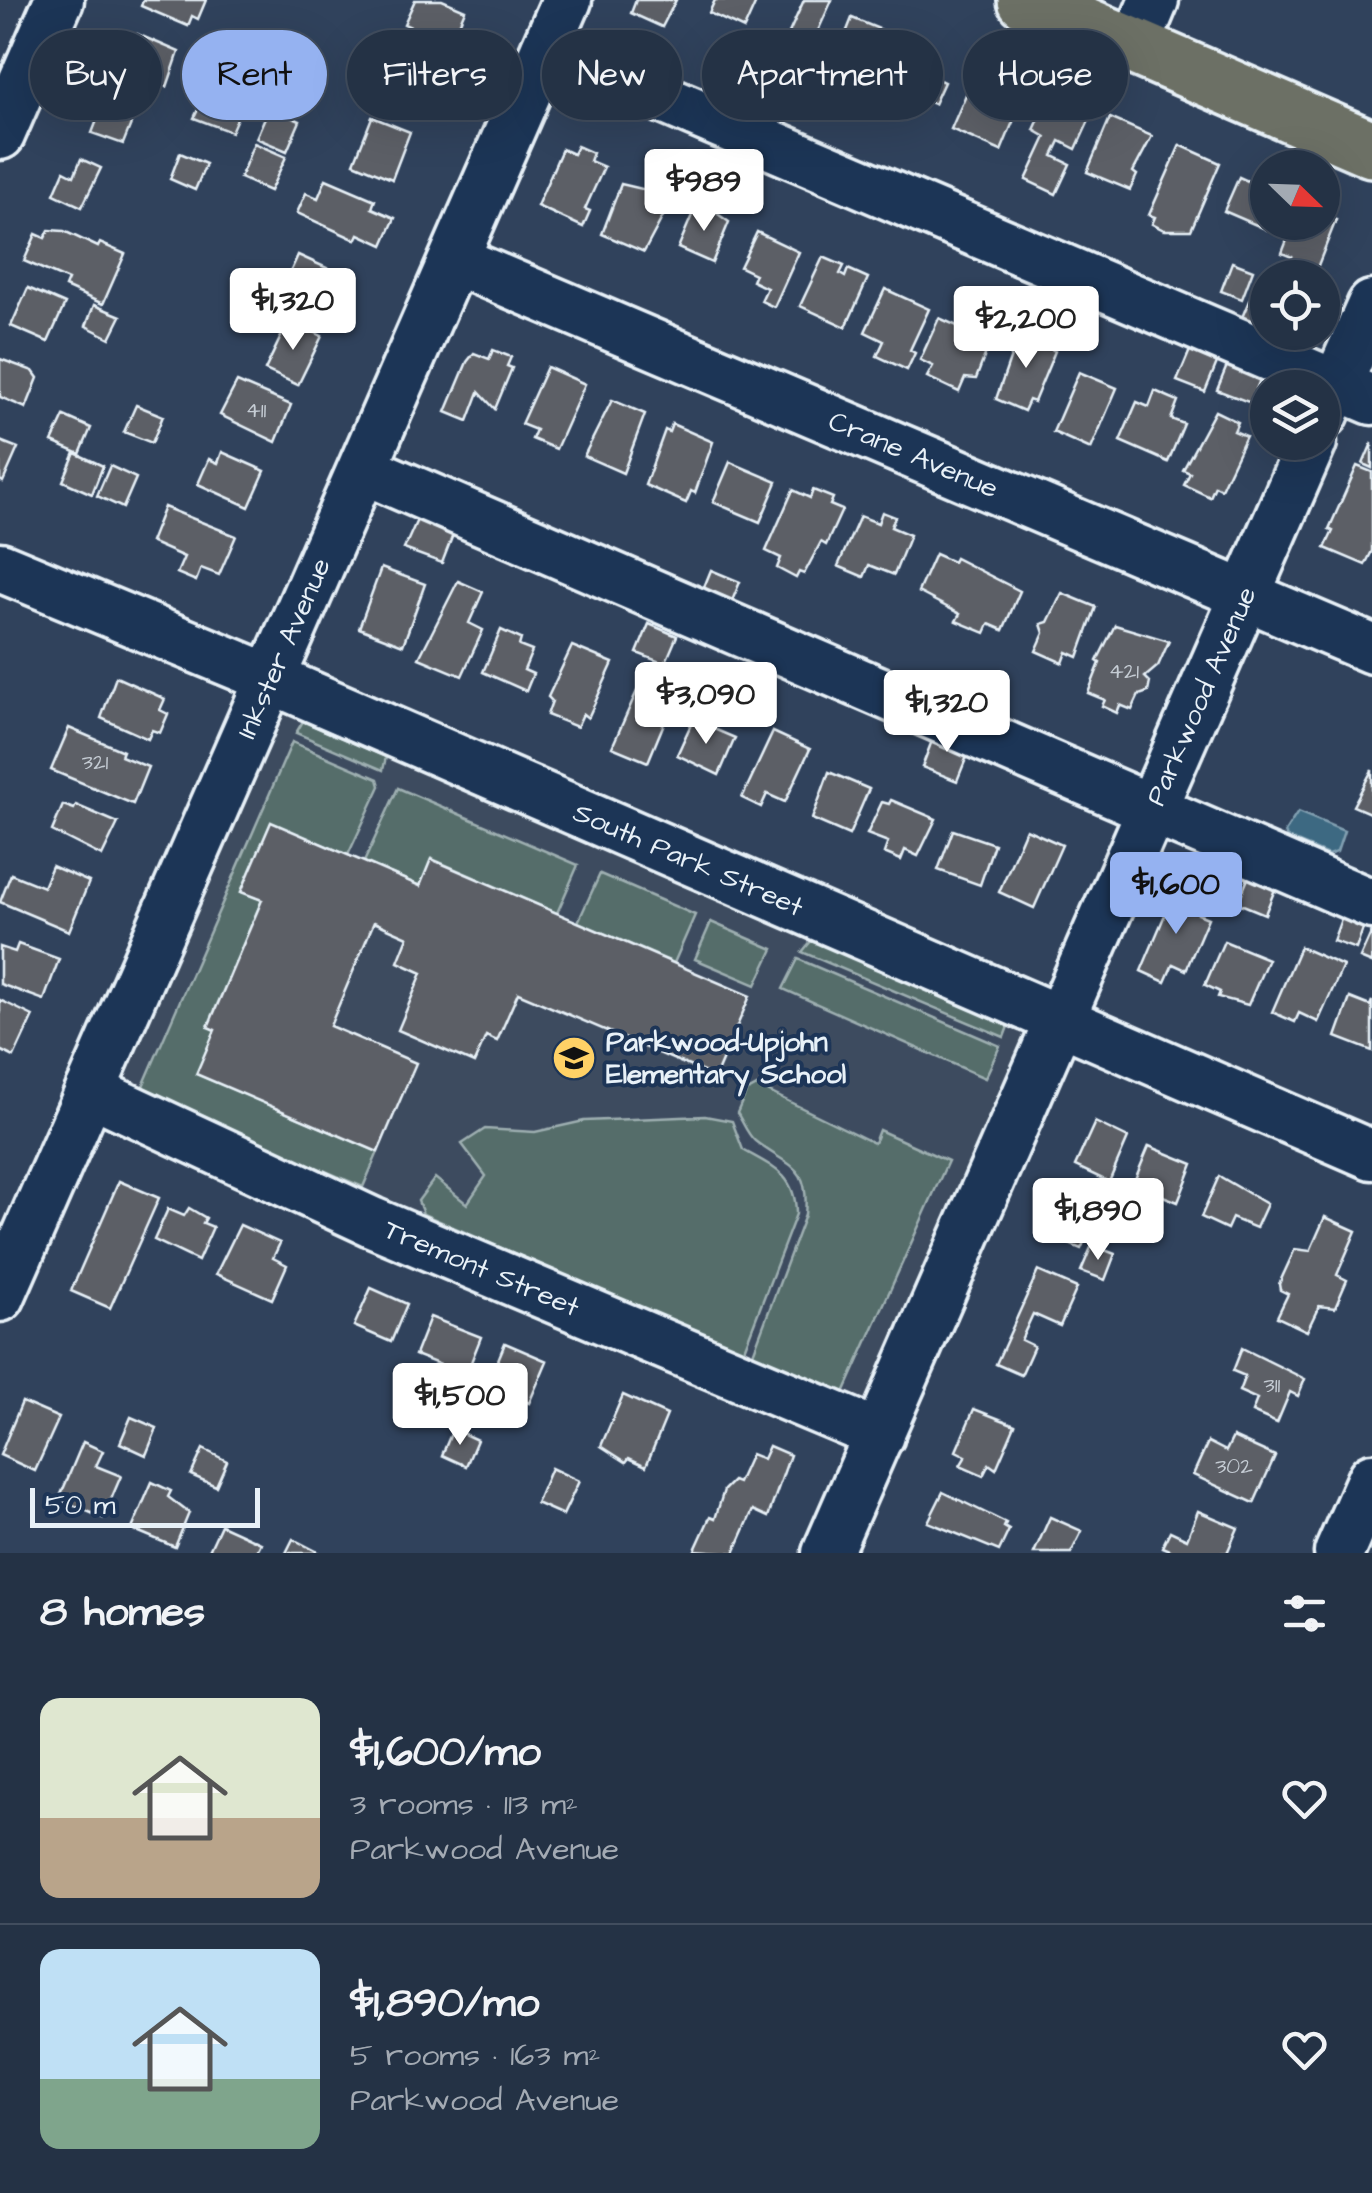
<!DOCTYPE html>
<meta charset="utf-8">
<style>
:root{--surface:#243245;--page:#2c3a4c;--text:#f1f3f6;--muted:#a3aab3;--line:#414d5e;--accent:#95b2f1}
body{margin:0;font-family:"Architects Daughter",sans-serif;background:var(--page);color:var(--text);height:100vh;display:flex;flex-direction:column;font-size:38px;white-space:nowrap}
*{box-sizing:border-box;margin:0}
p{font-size:32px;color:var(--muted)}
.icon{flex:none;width:55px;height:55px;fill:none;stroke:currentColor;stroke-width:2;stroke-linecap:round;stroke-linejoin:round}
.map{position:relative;height:1553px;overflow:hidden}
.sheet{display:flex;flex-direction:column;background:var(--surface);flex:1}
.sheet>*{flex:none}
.top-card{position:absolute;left:30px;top:30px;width:1312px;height:90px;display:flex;gap:20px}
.needle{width:65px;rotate:113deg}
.fabs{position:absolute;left:1250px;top:150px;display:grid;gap:20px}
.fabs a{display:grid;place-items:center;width:90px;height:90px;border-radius:50%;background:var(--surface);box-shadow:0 10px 40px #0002,0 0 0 2px var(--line);font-size:50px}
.scale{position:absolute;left:30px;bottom:25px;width:230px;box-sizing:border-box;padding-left:10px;border:5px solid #e8f1f8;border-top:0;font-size:28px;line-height:35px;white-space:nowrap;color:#e8f1f8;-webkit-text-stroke:8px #1d3557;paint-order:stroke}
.price{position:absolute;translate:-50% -85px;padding:0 22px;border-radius:10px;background:#fff;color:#222;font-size:32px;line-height:65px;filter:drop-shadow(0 2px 5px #0008)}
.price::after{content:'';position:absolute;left:50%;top:60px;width:30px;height:22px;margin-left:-15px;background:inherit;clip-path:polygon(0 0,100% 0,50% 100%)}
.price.selected{background:var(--accent);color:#111}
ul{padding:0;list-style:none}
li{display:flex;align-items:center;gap:30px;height:250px;padding:0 40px}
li+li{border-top:2px solid var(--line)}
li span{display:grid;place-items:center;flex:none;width:280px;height:200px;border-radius:20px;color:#555}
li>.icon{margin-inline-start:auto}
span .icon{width:120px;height:120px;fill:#fffc;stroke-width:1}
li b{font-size:42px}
h2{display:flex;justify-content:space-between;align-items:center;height:120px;padding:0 40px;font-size:42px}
.chip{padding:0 35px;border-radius:45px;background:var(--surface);box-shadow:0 10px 40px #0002,0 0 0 2px var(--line);font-size:35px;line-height:90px}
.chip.selected{background:var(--accent);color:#111}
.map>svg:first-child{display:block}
.built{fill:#3d4b5f}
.green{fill:#546d6a;stroke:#9eafb1;stroke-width:2.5}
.water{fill:#3d6982;stroke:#819fb1;stroke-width:2.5}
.building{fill:#5b5f66;stroke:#e8f1f8;stroke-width:2.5}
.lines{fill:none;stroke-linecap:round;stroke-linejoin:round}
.minor-casing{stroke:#e8f1f8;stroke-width:55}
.major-casing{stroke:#e8f1f8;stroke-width:62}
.minor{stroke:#1d3557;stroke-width:48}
.major{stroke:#6c7065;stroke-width:55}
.labels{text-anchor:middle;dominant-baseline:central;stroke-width:8;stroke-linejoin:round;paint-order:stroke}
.number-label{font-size:22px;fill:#c5ccd4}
.street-label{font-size:28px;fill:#e8f1f8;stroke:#1d3557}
.poi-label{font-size:28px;font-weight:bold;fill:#e8f1f8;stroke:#1d3557;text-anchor:start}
</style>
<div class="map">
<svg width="1372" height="1553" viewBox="0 0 1372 1553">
<rect width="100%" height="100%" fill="#30425c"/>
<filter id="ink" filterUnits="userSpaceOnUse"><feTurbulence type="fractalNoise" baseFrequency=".01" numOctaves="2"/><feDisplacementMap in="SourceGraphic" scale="20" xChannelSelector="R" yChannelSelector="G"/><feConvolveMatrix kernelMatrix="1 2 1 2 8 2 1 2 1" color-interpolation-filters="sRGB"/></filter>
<g filter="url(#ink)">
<path class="built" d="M283,713L1031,1034L870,1407L117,1082Z"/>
<g class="green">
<path d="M303,721L386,757L383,770L296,733Z"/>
<path d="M292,742L378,779L380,786L348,855L271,823L241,891L262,900L208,1026L215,1030L197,1074L378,1152L363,1187L140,1093Z"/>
<path d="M398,788L578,865L557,913L432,859L420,886L364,862Z"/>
<path d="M600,874L695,915L674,963L578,922Z"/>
<path d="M711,922L773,949L756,985L695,959Z"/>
<path d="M812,940L1009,1024L1004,1037L802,952Z"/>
<path d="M798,959L1000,1046L985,1078L783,989Z"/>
<path d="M757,1086L874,1143L879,1130L948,1161L843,1395L752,1356L805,1215C810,1163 789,1168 755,1141C747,1134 743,1122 737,1113L746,1092Z"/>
<path d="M705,1116L732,1121L743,1150C773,1167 796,1175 796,1214L743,1352L423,1214L418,1201L435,1178L467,1204L486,1176L462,1144L485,1129L535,1132L584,1121Z"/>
</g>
<path class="water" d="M1298,812L1344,831L1337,852L1328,855L1287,838L1285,832Z"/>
<g class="building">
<path d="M143,0H206L198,19L192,16L188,26L141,6Z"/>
<path d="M415,0H442L465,10L450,45L404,24Z"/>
<path d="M636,0H676L662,27L631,13Z"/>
<path d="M715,0H757L744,29L709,13Z"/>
<path d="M804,0H832L812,44L789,33Z"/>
<path d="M852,18L889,33L876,66L839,51Z"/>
<path d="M137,34L179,52L167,87L116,64L129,35L135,37Z"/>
<path d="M911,48L936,60L929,75L944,82L934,104L898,88L896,80Z"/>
<path d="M403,52L440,69L422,110L369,90L377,74L392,77Z"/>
<path d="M978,67L1027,88L1001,151L951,129Z"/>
<path d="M209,86L244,102L231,132L194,118Z"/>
<path d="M108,92L139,104L123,144L92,133Z"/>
<path d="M1050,95L1092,114L1076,149L1060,141L1053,156L1070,164L1056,194L1026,180L1046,137L1034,130Z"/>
<path d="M269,108L300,121L287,151L256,138Z"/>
<path d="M372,117L410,132L392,179L354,163Z"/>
<path d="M1110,118L1152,136L1133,172L1137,175L1130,190L1087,172Z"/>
<path d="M254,143L286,157L270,191L240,178Z"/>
<path d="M1180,145L1220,163L1191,230H1164L1152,224L1155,217L1149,215Z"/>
<path d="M577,146L593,153L590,161L604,167L585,209L590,211L583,227L537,206L562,149L573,154Z"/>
<path d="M180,153L206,164L195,190L170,179Z"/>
<path d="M81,159L101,168L82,207L54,194L64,171L74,176Z"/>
<path d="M1239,177L1268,190V230L1224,211Z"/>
<path d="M326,179L375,200L372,208L395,218L383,245L359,234L356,240L297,213L306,193L318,198Z"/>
<path d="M621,184L651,191L648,196L669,205L644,252L602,234Z"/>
<path d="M708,207L729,222L712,263L678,248L695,208L706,212Z"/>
<path d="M1322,215L1336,220L1313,278L1286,270L1292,257L1282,253L1294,222H1322Z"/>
<path d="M49,230L64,231L98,247L100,243L125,254L103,304L65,287L68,280L24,261L36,234L45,238Z"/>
<path d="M757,232L799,252L774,307L761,301L767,288L752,281L755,274L740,267Z"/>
<path d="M298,255L349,278L334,309L284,286Z"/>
<path d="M823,257L844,266L840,274L845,277L848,269L868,278L846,327L800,306Z"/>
<path d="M1232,262L1253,270L1242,299L1221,291Z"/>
<path d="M28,288L65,304L48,342L11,326Z"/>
<path d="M885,289L929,309L910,350L915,353L907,370L877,356L884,341L865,332Z"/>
<path d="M1251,296L1268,303V332H1274L1270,342L1238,327Z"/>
<path d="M94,305L121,316L110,338L86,326Z"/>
<path d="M971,315L996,326L976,379L965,378L959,392L927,377L933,366L920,360L939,318L964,329Z"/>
<path d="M289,320L322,336L298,385L265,370Z"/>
<path d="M1030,330L1053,339L1049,348L1055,351L1034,402L1029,400L1024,411L996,399L1017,339L1025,343Z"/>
<path d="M1196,336L1223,348L1205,392L1177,381Z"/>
<path d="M493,350L511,357L507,366L512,368L495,409L479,392L468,421L446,412L467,362L474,353L489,359Z"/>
<path d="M1231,356L1264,369L1251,403L1217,390Z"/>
<path d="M0,359L33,371L38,378L26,408L0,397Z"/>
<path d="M547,367L585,384L556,449L532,439L536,430L521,424Z"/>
<path d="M1079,372L1117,388L1091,449L1053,432Z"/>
<path d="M237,382L291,405L276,442L220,415Z"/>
<path d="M1155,391L1178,401L1171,419L1184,424L1168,462L1120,441L1137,402L1149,407Z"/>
<path d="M612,400L645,414L623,473L584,456Z"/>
<path d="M136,405L163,416L152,443L124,432Z"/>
<path d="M1215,411L1238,422L1234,431L1246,436L1221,489L1215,486L1210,497L1184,485L1190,473L1183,470Z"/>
<path d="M64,416L91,428L80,454L52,442Z"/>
<path d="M672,424L713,442L695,493L691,491L686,503L645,485L665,430L669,432Z"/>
<path d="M0,441L18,448L3,482L0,480Z"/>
<path d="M1372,443V468L1363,464Z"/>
<path d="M222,452L265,471L249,507L198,484L209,459L218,463Z"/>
<path d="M75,453L103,466L92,494L63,481Z"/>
<path d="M730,462L777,482L760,522L713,502Z"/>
<path d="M110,466L136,478L123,508L97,496Z"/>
<path d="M1357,466L1372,472V551L1365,565L1325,548L1333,531L1329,529Z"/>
<path d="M793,490L810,498L813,490L833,498L830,505L842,510L826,545L821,542L804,574L799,572L796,578L777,568L781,558L766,551Z"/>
<path d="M164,507L236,536L219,575L201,568L196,581L177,573L184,557L150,542Z"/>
<path d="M882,512L895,517L891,527L910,535L894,575L869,565L864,577L838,566L860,516L878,523Z"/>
<path d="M420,513L456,527L442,563L404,549Z"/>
<path d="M935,554L953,562L955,558L1020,591L1003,630L989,624L985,633L956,621L960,614L918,592Z"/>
<path d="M381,568L425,584L403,645L359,628Z"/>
<path d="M711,570L740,582L729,608L700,597Z"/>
<path d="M458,581L483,592L469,623L483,630L462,676L419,658Z"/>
<path d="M1062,593L1096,607L1078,657L1067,652L1063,663L1036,651L1044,633L1041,624L1048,622Z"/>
<path d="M649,624L677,636L665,664L637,653Z"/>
<path d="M1115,625L1169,641L1158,666L1145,677L1150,682L1148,692L1139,695L1132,710L1120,705L1117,713L1102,706L1105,700L1088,693L1100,663L1097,661Z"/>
<path d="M501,630L521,639L519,646L532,651L524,670L533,674L526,691L483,672Z"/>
<path d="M572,646L613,663L588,718L583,714L577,727L547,715L552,701L548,697Z"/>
<path d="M645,673L679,687L648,762L612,747Z"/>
<path d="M116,677L165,699L160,710L168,714L160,733L152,730L148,739L101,718Z"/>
<path d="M693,720L735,738L719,775L677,755Z"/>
<path d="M69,728L123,751L121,756L148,767L133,804L51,770Z"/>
<path d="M936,730L972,744L957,781L922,767Z"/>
<path d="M773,732L810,749L785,802L767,794L761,807L742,798Z"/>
<path d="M1372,770V814L1353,806Z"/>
<path d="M829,772L869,789L849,835L812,819Z"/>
<path d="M891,800L936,819L918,856L905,850L901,860L884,853L888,842L867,834L882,802L889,804Z"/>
<path d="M63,805L74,809L76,805L118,823L102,856L52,831Z"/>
<path d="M271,822L420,886L431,859L750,996L715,1077L518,993L497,1041L486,1036L474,1063L398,1030L422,973L398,962L408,937L374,922L330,1026L416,1063L378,1152L196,1074L215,1030L208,1027L262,900L241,892Z"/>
<path d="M1026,829L1062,845L1034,908L999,892Z"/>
<path d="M953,830L994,844L980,885L938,870Z"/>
<path d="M52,866L89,882L69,931L0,902L11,874L43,887Z"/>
<path d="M1251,871L1278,882L1265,914L1238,903Z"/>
<path d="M1175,891L1202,902L1198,914L1208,918L1186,970L1173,964L1165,982L1141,971Z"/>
<path d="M1343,914L1365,923L1356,949L1333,941Z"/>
<path d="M1372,931V963L1360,958Z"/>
<path d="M1224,941L1268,959L1248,1005L1218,997L1220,992L1205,985Z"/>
<path d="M18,944L59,959L44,1000L0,984V947L15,952Z"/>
<path d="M1300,947L1343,966L1318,1022L1299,1013L1295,1022L1272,1012Z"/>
<path d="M1350,998L1370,1006L1372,1001V1051L1336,1037Z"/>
<path d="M0,1000L33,1016L14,1057L0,1050Z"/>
<path d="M1095,1122L1128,1138L1109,1182L1075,1166Z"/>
<path d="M1149,1146L1193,1164L1178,1202L1133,1184Z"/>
<path d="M1219,1176L1267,1204L1256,1228L1232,1218L1227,1229L1201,1217Z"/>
<path d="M119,1181L159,1198L110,1308L71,1291Z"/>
<path d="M189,1208L206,1218L203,1223L213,1227L198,1261L154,1240L168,1209L184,1216Z"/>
<path d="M1068,1215L1092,1225L1081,1249L1057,1239Z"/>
<path d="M1325,1217L1356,1231L1337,1275L1347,1280L1335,1308L1319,1306L1307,1331L1277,1317L1288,1294L1280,1290L1279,1284L1295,1249L1310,1251Z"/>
<path d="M240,1225L280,1243L273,1258L287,1265L272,1299L216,1274Z"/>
<path d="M1092,1245L1115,1254L1105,1280L1081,1271Z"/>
<path d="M1038,1271L1077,1288L1060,1326L1033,1314L1021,1340L1034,1346L1021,1375L996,1364Z"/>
<path d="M371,1288L407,1304L391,1342L354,1326Z"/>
<path d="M430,1317L481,1337L466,1375L415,1355Z"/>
<path d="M505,1343L547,1361L529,1403L522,1400L519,1410L501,1401L504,1391L488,1384Z"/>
<path d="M1242,1348L1305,1379L1298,1396L1290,1392L1277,1423L1252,1412L1257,1399L1239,1391L1245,1376L1233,1371Z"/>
<path d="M623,1395L667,1415L646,1466L629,1458L626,1462L601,1446Z"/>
<path d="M22,1402L59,1418L35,1471L0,1455Z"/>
<path d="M974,1409L1015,1425L996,1469L989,1464L983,1476L960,1466L966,1456L956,1451Z"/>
<path d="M131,1417L157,1428L146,1455L120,1443Z"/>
<path d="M453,1429L477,1440L466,1466L442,1455Z"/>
<path d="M1233,1437L1275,1456L1254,1503L1193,1475L1208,1442L1226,1451Z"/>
<path d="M83,1442L103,1451L96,1466L121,1476L103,1518L59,1499Z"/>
<path d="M769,1446L790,1455L768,1517L753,1510L734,1553L695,1550L710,1517L715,1519L724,1490L733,1481L738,1483L751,1454L763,1459Z"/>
<path d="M203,1449L227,1461L216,1486L191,1475Z"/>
<path d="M551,1468L579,1481L563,1515L536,1503Z"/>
<path d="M152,1482L171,1491L168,1497L189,1513L175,1547L132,1529Z"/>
<path d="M943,1492L1006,1523L1004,1527L1009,1530L999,1551L928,1522Z"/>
<path d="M1198,1511L1238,1528L1227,1553H1176L1162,1547L1170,1531L1187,1539Z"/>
<path d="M1050,1517L1082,1531L1071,1553H1034Z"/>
<path d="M221,1525L261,1543L256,1553H208Z"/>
<path d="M293,1539L320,1553H286Z"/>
</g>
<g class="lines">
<g class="minor-casing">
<g id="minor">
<path d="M1135,46L1154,0"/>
<path d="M546,49L1372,400"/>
<path d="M0,135L59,0"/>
<path id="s1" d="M455,260L1372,649"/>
<path d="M1324,414L1372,305"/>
<path d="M363,469L1372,904"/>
<path id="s2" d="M0,567L269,678L1372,1155"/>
<path id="s3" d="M90,1091L372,1222L880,1435"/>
<path id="s4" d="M0,1297L567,0"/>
<path id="s5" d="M827,1553L1312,442"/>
<path d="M1339,1553L1372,1478"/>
</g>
</g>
<g class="major-casing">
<path id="major" d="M1026,0L1372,149"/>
</g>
<use href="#minor" class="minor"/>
<use href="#major" class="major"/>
</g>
</g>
<defs>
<g id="school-disc" transform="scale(2.25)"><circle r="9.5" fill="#ffd166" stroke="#1d3557"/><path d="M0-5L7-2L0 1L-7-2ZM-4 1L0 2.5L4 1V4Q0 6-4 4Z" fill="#111"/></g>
</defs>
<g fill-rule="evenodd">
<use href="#school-disc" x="574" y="1058"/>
</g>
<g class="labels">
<g class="number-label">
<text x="256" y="410">411</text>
<text x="1124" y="671">421</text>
<text x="95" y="762">321</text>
<text x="1272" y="1385">311</text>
<text x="1234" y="1466">302</text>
</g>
<g class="street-label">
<text stroke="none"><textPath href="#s1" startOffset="498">Crane Avenue</textPath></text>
<text stroke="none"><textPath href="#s4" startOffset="708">Inkster Avenue</textPath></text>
<text stroke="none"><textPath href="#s5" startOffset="935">Parkwood Avenue</textPath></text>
<text stroke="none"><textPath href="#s2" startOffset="748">South Park Street</textPath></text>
<text stroke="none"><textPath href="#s3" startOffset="430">Tremont Street</textPath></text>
</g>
<g class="poi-label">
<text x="606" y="1042">Parkwood-Upjohn<tspan x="606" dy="32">Elementary School</tspan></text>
</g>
</g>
</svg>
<div class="fabs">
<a><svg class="needle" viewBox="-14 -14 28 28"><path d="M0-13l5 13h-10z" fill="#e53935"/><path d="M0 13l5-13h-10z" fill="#a3aab3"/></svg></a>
<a><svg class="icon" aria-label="locate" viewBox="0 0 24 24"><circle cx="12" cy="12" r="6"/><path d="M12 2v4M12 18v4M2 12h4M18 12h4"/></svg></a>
<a><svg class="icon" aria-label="layers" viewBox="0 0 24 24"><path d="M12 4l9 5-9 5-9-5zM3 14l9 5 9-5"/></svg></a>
</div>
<div class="scale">50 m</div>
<b class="price" style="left:704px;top:234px">$989</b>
<b class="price" style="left:293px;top:353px">$1,320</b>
<b class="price" style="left:1026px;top:371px">$2,200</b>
<b class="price" style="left:706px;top:747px">$3,090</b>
<b class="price" style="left:947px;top:755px">$1,320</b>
<b class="price selected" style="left:1176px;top:937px">$1,600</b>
<b class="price" style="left:1098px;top:1263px">$1,890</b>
<b class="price" style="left:460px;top:1448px">$1,500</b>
<div class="top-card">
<a class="chip">Buy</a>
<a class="chip selected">Rent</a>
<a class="chip">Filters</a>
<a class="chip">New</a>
<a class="chip">Apartment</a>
<a class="chip">House</a>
</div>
</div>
<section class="sheet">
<h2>8 homes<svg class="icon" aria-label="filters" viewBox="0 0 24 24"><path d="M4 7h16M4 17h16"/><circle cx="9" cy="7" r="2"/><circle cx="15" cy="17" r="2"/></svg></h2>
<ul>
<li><span style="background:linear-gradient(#dfe7d0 60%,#b9a48a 0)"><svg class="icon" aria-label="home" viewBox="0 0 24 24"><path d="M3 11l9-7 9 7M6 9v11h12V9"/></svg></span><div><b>$1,600/mo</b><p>3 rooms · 113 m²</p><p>Parkwood Avenue</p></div><svg class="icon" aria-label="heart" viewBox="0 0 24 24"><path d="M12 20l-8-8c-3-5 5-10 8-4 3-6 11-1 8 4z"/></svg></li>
<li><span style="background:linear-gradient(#bfe0f5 65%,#7fa58c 0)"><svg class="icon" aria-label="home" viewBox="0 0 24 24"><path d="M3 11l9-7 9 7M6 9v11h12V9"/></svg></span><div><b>$1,890/mo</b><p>5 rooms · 163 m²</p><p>Parkwood Avenue</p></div><svg class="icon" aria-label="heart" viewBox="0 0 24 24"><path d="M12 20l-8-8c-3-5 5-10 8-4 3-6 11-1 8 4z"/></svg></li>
</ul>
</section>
